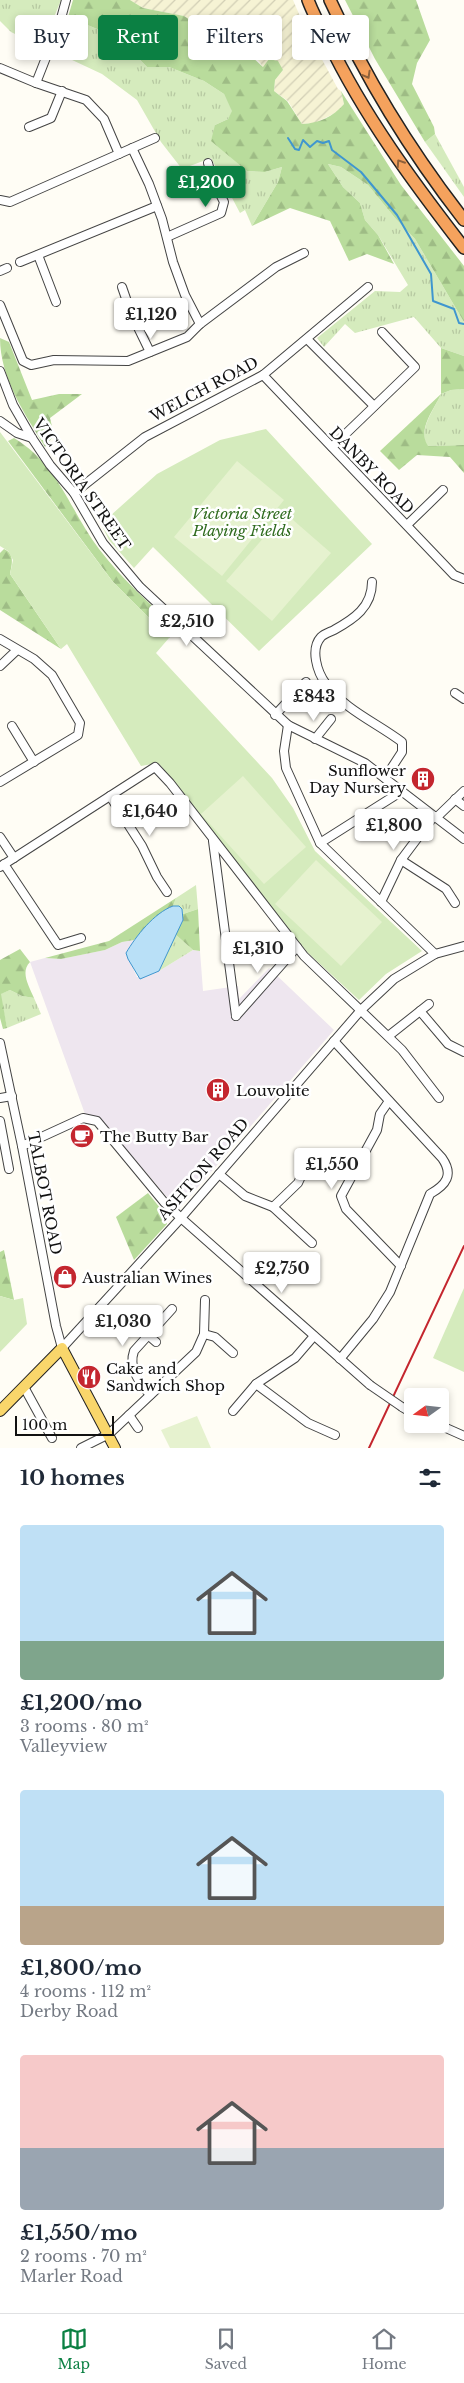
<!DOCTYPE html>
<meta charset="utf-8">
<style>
:root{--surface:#fff;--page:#f6f6f7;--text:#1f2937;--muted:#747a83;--line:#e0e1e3;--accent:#0b8043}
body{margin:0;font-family:"Libre Baskerville",serif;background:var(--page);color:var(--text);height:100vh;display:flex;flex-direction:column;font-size:19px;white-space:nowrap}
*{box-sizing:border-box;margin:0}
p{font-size:16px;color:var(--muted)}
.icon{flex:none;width:28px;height:28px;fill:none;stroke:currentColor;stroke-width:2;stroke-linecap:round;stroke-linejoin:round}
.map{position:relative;height:1448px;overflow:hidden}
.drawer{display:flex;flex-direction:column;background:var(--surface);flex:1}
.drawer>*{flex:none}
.banner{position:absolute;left:15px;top:15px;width:435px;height:45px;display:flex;gap:10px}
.needle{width:32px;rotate:255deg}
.tools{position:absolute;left:404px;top:1388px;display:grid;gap:10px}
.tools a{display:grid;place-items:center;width:45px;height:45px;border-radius:5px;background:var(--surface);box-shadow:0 2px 8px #0003;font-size:25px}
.scale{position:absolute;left:15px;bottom:12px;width:99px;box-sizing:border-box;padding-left:5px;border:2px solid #111;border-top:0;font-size:14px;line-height:18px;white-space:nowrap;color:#111;-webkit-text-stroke:4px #fff;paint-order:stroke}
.price{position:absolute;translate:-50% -42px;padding:0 11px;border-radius:5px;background:#fff;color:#222;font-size:16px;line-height:32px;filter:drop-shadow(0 1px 2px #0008)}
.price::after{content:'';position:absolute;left:50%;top:30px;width:15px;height:11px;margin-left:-8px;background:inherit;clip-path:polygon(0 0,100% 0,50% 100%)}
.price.on{background:var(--accent);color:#fff}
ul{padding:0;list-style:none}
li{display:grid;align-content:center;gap:10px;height:265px;padding:0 20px}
li span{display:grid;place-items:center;height:155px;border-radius:5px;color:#555}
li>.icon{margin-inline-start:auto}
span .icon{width:90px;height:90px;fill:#fffc;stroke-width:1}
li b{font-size:21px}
h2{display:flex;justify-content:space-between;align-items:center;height:60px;padding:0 20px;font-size:21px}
.pill{padding:0 18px;border-radius:5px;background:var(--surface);box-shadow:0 2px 8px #0003;font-size:18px;line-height:45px}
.pill.on{background:var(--accent);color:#fff}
.menu{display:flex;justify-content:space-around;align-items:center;height:70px;border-top:1px solid var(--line);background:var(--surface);font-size:14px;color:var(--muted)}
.menu a{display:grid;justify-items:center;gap:2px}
.menu .on{color:var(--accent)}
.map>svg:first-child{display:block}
.industrial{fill:#eee6ef}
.farmland{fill:url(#farmland-furrows)}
.grass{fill:url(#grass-tufts)}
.forest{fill:url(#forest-firs)}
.park{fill:#d5ebbd}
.pitch{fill:#e6f2cf}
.water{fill:#b9e0f7;stroke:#3f96cf}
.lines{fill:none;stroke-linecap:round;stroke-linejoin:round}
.stream{stroke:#3f96cf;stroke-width:2}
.minor-casing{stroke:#444;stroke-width:10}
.major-casing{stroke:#222;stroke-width:12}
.highway-casing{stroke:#222;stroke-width:14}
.minor{stroke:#fff;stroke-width:8}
.major{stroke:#f9d66b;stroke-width:10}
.highway{stroke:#f5a25d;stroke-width:11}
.rail{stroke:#c4262e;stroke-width:2}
.minor-bridge-casing{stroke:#444;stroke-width:10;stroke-linecap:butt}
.minor-bridge{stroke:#fff;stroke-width:8}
.oneway{stroke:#8e613b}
.labels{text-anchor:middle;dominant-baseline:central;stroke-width:5;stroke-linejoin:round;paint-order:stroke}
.street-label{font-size:15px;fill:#111;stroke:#fff}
.park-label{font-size:15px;font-style:italic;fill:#2f6b1f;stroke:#fff}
.poi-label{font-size:15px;fill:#111;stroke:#fff;text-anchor:start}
</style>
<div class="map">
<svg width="464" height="1448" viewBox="0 0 464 1448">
<defs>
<pattern id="farmland-furrows" width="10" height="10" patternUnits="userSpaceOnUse" patternTransform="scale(1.25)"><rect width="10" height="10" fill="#f6f3d4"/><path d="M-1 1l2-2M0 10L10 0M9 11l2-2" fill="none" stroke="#d2cfb5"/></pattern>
<pattern id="grass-tufts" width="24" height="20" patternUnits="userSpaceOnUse" patternTransform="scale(1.25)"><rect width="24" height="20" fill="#d5ebbd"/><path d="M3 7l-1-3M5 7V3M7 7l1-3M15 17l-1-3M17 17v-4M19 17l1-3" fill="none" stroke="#b6c8a1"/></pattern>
<pattern id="forest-firs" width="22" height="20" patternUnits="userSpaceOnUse" patternTransform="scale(1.25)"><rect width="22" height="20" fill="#b9dc9c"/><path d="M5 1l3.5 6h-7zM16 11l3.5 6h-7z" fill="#9ebc85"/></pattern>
</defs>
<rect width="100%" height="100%" fill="#fffdf5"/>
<path class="industrial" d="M134,940L126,953L137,977H145L159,971L193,950L200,951L203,991L238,986L239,999L269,968L334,1030L178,1210L105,1124L97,1118L85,1114L30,962L45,958L61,959L105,950L122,942Z"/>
<path class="farmland" d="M130,0H293L305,28L338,89L341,91L344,104L337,112L315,123L302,124L288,101L274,91L275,80L283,70L263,67L258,60L242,48L223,49L209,32L184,16L143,8Z"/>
<g class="grass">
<path d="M0,0H61L42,47L11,32L0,21Z"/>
<path d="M68,17L119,38L147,67H169L204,81L224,94L233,111L228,119L215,125L234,158L247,171L265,172L282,167L278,182L252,226L245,210L240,213L211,158L182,169L161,142L137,100L102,74L55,52Z"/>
<path d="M435,134L464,187V197L425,142Z"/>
<path d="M328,164L341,167L368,185L395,218L415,239L464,322V356L441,348L414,317L355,333L345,324L324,347L317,338L375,291L400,292L408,285L378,235L365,220L360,203L343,187Z"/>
<path d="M464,389V445L427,446C418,429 434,410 441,394L451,390Z"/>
<path d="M196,885L198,909L183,914L182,909L173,906L176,898Z"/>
<path d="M175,934L193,950L159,971Z"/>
<path d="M10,990L22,996L34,998L41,1014L7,1028L0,994Z"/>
</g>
<g class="forest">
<path d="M73,0H130L143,8L184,16L209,32L223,49L242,48L263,67L269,59L278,61L283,70L275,80L274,91L287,101L302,124C319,123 333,117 344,104L341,91L401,185L464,266V322L415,239L395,218L368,185L341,167L328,164L343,187L360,203L365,220L378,235L394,264L367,254L349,261L330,221L290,208L252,226L278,182L282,167L265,172L247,171L211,141L215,125L228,119L232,111L224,94L204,81L169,67H147L119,38L68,17Z"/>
<path d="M345,0H416L430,40L417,63L412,84L434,127L435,134L425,142L375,59Z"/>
<path d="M0,338L9,342L32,400L59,394H82L50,418L54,435L45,447C25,414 0,378 0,338Z"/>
<path d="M441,348L464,356V389L451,390L441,394C434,410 417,429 428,446L464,445V473L450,457L417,455L399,470L380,451L441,394Z"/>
<path d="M14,438C59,465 70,511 99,549C122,579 150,604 177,629L169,638L113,582L8,441Z"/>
<path d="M4,549C15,554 12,564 10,574L61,649L0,610V553Z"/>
<path d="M176,898L173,906L154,919L134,940L122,942L105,950L61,959L45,958L109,941Z"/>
<path d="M198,909L200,951L193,950L175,934L183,920V914Z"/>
<path d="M20,949L30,962C20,972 29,986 34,998L22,996L10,990L1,994L7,1028L3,1029L0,1018V960Z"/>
<path d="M148,1193L165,1214L167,1224L134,1260L116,1217Z"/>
<path d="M4,1250L14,1300L0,1296V1252Z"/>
</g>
<g class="park">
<path d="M266,429L372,544L259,651L153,547L134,568L109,540L101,524L157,474L220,440Z"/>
<path d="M0,432L113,582L169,638L156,653L272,778L293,808L315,851L422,951L386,974L359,1000L307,952L161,766L158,763L141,766L67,644L61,649L10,574L13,560L8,551L0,546Z"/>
<path d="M464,1288V1372L433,1358Z"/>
<path d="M0,1296L14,1300L23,1298L27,1324L0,1352Z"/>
</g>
<g class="pitch">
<path d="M237,461L284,500L222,576L174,537Z"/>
<path d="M285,513L331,553L272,621L226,581Z"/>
<path d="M243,776L306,847L264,884L201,814Z"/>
<path d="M316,860L382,922L341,966L275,904Z"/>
<path d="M197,1416L211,1448H170L161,1430Z"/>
</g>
<path class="water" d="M173,906H179L182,909L183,920L159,971L140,979L128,959L126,953C136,936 154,913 173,906Z"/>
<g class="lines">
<path class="stream" d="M288,138L295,149L299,150L303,140L310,147L317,141L323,143L329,141L332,150L361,172L397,215L431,274L433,301L454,309L459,323L464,324"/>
<g class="minor-casing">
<g id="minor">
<path d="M0,68L36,83L86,100L104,119L119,154"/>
<path d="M36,83L60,22L66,0"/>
<path d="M29,127L51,118L62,91"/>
<path d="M132,148L149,184L162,219L173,262L185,295L200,324"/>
<path d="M0,200L10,202L155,138"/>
<path d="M167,237L221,213L224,202L212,178L208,163"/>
<path d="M38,255L56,302"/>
<path d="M20,262L157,206"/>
<path d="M0,271L7,268"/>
<path d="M122,287L131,313L150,352"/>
<path d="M0,305L23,361L31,365L54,360L128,361L187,337L200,324L276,267L304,253"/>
<path d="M307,339L374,406"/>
<path d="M0,371L13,405L32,438L50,465L74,493L103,543L140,587L288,725L365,763L464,839"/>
<path d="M263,375L454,575L464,579"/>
<path d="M0,421L17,433L32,438"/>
<path d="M332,447L415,367L382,332"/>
<path d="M74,493L145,437L263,375L368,287"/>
<path d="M407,525L443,490"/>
<path d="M372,582C372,607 354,619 334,630C330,632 324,634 321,637C310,649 317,672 326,684C345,710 377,723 402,742V752L385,778"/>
<path d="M0,639L34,659L52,675L80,723L78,735L0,782"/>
<path d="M0,666L17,650"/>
<path d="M455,693L464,699"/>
<path d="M275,715L306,682"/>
<path d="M288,725L284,751L286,768L320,843L435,954"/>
<path d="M12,726L34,762"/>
<path d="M315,739L331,719"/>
<path d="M110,796L142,846L157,877L167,892"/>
<path d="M455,799L464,806"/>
<path d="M436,818L464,791"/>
<path d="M0,837L14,858"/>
<path d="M213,841L236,1016"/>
<path d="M320,843L402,791"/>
<path d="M401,860L446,889L455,903"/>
<path d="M4,864L58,945L81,938"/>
<path d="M0,867L155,767L170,783L304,956L402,1050L439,1098"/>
<path d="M381,902L401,860L434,816"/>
<path d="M420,1011L448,1044L464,1052"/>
<path d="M236,1016L297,947"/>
<path d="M391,1034L429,1004"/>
<path d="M334,1041L442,1158C454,1175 446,1185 430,1194L390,1292L373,1319L340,1359"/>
<path d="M0,1043L22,1146L56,1326L62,1348"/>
<path d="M0,1098L12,1096"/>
<path d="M389,1101L380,1114L377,1130L341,1196L346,1209L401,1266"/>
<path d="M0,1121L9,1169"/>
<path d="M22,1146L83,1118L97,1121L164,1202L181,1218L370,1385"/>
<path d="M219,1174L245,1196L273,1207L312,1243"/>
<path d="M273,1207L298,1183L305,1168"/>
<path d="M204,1334L215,1337L233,1353"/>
<path d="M148,1335L156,1342"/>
<path d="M62,1348L181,1218L361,1010L394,979L435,954L464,946"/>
<path d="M256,1384L308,1423L335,1435"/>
<path d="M24,1387L52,1438"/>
<path d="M150,1395C139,1382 128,1368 134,1351L172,1309"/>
<path d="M402,1407L412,1413"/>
<path d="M233,1411L256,1384L295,1358L314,1336"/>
<path d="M129,1415L138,1428"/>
<path d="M437,1424L464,1436"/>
<path d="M81,1448L109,1434L196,1352L204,1334L205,1300"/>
</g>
</g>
<g class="major-casing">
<path id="major" d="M0,1411L62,1348L115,1448"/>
</g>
<g class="highway-casing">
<g id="highway">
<path d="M308,0C313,14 321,28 328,41C364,116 413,182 464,248"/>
<path d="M330,0C366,79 411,152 464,220"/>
</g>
</g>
<use href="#minor" class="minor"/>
<use href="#major" class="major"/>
<use href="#highway" class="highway"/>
<path class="rail" d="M369,1448L464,1246"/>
<g class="minor-bridge-casing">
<path id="minor-bridge" d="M370,1385L402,1407"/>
</g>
<use href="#minor-bridge" class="minor-bridge"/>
</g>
<defs><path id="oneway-chevron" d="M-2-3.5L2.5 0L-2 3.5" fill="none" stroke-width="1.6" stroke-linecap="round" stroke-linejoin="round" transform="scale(1.25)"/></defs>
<g class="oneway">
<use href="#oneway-chevron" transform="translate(367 75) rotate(61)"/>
<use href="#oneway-chevron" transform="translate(400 163) rotate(-123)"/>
</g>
<defs>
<g id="building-disc" transform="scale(1.25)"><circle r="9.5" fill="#c4262e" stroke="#fff"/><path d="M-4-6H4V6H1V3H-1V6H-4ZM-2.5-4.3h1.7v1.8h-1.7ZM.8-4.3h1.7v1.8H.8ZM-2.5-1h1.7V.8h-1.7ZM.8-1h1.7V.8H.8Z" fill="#fff"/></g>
<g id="cafe-disc" transform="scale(1.25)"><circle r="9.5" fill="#c4262e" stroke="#fff"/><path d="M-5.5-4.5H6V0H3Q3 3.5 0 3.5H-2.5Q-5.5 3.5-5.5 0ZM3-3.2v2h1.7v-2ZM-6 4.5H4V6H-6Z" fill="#fff"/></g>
<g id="shop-disc" transform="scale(1.25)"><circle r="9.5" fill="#c4262e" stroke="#fff"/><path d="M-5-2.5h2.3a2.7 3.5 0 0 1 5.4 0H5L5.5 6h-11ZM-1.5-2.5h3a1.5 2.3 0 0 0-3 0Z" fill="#fff"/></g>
<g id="restaurant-disc" transform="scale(1.25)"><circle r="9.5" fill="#c4262e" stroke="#fff"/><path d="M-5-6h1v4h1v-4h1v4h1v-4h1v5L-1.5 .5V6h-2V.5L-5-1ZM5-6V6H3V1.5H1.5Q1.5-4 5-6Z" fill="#fff"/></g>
</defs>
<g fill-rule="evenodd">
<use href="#building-disc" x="423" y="779"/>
<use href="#building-disc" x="218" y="1090"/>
<use href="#cafe-disc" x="82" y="1136"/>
<use href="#shop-disc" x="65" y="1277"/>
<use href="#restaurant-disc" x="89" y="1377"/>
</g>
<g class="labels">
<g class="street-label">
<text transform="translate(204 389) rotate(-28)">WELCH ROAD</text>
<text transform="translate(372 470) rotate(46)">DANBY ROAD</text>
<text transform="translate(82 484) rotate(55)">VICTORIA STREET</text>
<text transform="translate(203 1169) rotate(-49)">ASHTON ROAD</text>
<text transform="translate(45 1193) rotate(79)">TALBOT ROAD</text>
</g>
<g class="park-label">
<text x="242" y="513">Victoria Street<tspan x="242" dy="17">Playing Fields</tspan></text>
</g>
<g class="poi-label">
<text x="406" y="770" text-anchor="end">Sunflower<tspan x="406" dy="17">Day Nursery</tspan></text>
<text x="236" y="1090">Louvolite</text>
<text x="100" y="1136">The Butty Bar</text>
<text x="82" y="1277">Australian Wines</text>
<text x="106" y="1368">Cake and<tspan x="106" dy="17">Sandwich Shop</tspan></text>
</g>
</g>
</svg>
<div class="tools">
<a><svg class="needle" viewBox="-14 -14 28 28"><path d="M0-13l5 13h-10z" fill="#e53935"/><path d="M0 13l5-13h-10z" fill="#747a83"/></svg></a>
</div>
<div class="scale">100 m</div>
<b class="price on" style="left:206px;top:208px">£1,200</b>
<b class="price" style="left:151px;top:340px">£1,120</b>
<b class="price" style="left:187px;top:647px">£2,510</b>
<b class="price" style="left:314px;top:722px">£843</b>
<b class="price" style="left:150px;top:837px">£1,640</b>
<b class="price" style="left:394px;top:851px">£1,800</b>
<b class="price" style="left:258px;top:974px">£1,310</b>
<b class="price" style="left:332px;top:1190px">£1,550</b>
<b class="price" style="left:282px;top:1294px">£2,750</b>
<b class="price" style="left:123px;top:1347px">£1,030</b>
<div class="banner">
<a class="pill">Buy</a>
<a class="pill on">Rent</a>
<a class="pill">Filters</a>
<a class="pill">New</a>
</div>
</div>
<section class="drawer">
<h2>10 homes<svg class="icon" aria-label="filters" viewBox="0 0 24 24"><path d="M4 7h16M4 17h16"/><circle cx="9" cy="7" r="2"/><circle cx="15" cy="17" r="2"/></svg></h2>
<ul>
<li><span style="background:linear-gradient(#bfe0f5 75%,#7fa58c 0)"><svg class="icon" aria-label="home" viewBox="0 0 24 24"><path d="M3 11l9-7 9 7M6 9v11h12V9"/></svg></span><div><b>£1,200/mo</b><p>3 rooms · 80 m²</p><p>Valleyview</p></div></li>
<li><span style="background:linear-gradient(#bfe0f5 75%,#b9a48a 0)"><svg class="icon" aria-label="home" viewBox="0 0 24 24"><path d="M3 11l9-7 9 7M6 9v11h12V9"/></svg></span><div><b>£1,800/mo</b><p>4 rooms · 112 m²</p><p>Derby Road</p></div></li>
<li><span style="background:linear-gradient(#f6c9c9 60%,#9aa5b1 0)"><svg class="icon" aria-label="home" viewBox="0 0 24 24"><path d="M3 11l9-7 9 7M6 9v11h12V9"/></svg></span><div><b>£1,550/mo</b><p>2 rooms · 70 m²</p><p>Marler Road</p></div></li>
</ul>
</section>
<nav class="menu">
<a class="on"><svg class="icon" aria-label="map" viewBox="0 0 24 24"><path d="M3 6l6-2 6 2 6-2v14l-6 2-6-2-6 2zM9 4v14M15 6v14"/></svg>Map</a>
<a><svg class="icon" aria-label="saved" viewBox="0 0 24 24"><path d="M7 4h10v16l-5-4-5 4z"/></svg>Saved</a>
<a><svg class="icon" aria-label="home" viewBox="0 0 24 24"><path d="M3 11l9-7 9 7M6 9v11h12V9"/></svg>Home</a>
</nav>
